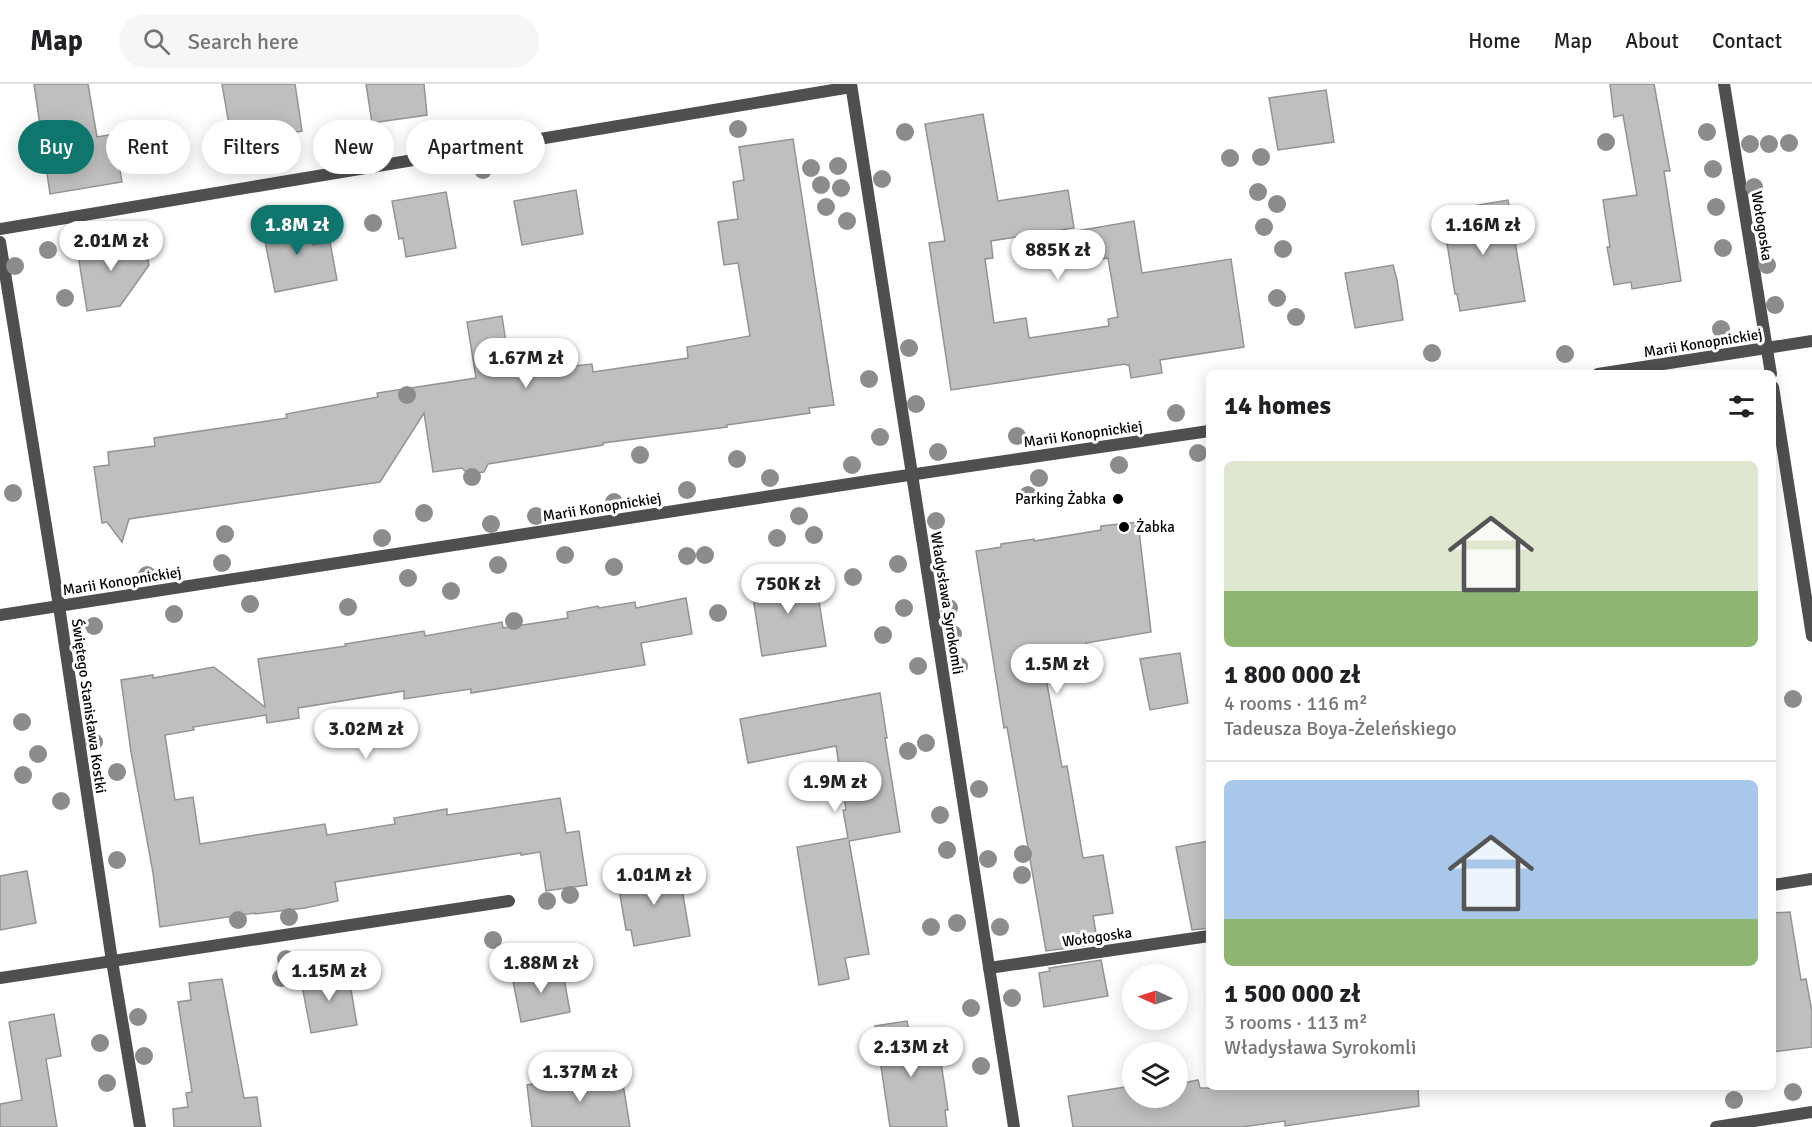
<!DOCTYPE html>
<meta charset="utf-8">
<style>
:root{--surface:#fff;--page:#f6f6f6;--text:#202124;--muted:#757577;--line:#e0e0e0;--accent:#0f766e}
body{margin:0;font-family:Signika,sans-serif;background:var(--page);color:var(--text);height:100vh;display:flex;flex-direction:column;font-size:22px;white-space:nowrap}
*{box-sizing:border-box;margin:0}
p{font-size:20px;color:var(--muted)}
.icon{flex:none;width:33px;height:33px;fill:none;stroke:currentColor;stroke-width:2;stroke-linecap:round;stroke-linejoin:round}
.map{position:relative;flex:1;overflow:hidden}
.panel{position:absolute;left:1206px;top:286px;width:570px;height:720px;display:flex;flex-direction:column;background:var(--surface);border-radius:9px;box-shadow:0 3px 15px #0003}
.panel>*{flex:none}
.hud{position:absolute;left:18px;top:36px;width:570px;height:54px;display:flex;gap:12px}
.needle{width:39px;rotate:273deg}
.controls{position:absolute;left:1122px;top:880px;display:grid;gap:12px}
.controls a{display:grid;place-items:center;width:66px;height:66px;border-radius:50%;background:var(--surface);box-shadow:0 3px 15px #0003;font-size:30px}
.price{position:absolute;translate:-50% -51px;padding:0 14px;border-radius:21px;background:#fff;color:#222;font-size:20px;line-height:39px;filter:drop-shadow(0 2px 3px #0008)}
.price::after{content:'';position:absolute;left:50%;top:36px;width:18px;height:14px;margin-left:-9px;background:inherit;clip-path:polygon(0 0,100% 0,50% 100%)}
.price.active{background:var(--accent);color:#fff}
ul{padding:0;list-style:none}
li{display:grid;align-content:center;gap:12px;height:318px;padding:0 18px}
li+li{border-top:2px solid var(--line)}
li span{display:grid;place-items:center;height:186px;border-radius:9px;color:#555}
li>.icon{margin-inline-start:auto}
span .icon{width:108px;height:108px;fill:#fffc;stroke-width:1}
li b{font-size:26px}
h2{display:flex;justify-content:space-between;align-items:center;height:72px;padding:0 18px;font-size:26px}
.pill{padding:0 21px;border-radius:27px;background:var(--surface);box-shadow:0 3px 15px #0003;font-size:21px;line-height:54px}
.pill.active{background:var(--accent);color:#fff}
header{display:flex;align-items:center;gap:36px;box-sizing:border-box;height:84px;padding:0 30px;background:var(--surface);border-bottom:2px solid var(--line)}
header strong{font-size:28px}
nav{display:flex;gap:33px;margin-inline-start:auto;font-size:21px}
.search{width:420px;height:54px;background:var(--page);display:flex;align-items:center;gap:15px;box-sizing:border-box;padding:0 21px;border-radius:33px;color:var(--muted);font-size:22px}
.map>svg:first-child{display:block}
.building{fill:#bfbfbf;stroke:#939393;stroke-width:1.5}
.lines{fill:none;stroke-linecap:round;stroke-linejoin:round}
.lane{stroke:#4f4f4f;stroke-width:12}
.street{stroke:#4f4f4f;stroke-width:12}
.tree{fill:#8c8c8c}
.poi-dot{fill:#000;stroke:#fff;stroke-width:2}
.labels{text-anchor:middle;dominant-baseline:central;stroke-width:6;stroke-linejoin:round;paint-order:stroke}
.street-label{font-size:15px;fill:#000;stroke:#fff}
.poi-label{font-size:15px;fill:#000;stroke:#fff;text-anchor:end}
</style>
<header>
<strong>Map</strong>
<div class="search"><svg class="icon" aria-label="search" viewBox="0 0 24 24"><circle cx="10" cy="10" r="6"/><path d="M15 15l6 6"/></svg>Search here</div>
<nav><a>Home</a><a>Map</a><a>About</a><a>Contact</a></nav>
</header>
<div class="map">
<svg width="1812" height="1043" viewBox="0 0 1812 1043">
<rect width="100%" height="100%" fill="#fff"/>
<g class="building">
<path d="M34,0H88L97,53L114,50L122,98L50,110Z"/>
<path d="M222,0H295L302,47L232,58Z"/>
<path d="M366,0H424L427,31L372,39Z"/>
<path d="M1610,0H1654L1670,87H1664L1681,197L1632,205L1631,198L1614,201L1607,163H1610L1603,116L1637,111L1623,31L1614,33Z"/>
<path d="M1326,6L1334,58L1278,66L1269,14Z"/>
<path d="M983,30L998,117L1068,106L1074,144L991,157L993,174L985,175L994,239L1026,234L1029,254L1109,242L1108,235L1118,233L1108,174L1081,178L1076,147L1134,137L1142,189L1231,175L1244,263L1160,276L1162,289L1131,294L1129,281H1126L1125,280L951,306L929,159L945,157L925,40Z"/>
<path d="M793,55L834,321L809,324L810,329L727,341V343L603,359V361L488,380L484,388L468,390L462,384L433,388L424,329L380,398L129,435L122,458L107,438L102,439L94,383L109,381L108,368L155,362L154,354L287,334L286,330L378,313L377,309L476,294L467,238L502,232L509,279L553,272L555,284L592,280L593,288L688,274L687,263L750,252L738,179L724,181L718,138L738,135L733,98L744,96L739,63Z"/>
<path d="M576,106L583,150L522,161L514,117Z"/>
<path d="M446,108L456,164L406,173L403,154L399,155L392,117Z"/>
<path d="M1508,116L1525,217L1460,227L1457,210H1455L1442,127Z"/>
<path d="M308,134L313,161L330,158L337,196L275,208L262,142Z"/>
<path d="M139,153L140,163L146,167L149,181L120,222L87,227L77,164Z"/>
<path d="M1393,181L1397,196L1403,236L1355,244L1345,189Z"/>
<path d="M1138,438L1151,548L1086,559L1087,565L1042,572L1062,683L1067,682L1083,774L1103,771L1113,829L1093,832L1098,860L1046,867L1007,643L1004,644L976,467L1001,463V460L1034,455V457L1101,446V442Z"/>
<path d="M815,492L826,562L762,572L751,500L785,494L786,497Z"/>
<path d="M686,514L692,550L641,559L645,581L471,609V605L404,615V607L298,624L299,634L267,639L266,631L193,643L194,646L165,651L175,716L193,713L200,760L325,740L327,751L395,740L394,734L447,725V731L560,714L566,749L579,747L587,801L546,807L540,768L521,771V769L335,798L338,817L305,824L255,830V829L160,843L153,789L131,668L121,596L153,591V594L214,583L265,623L258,575L346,562L345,560L424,547L425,552L502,538L503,544L568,534L567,528L598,522L599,524L635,518L636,524Z"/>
<path d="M1180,569L1188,619L1150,626L1140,575Z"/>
<path d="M880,609L887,654H885L900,748L849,757L869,870L845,874L849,895L819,901L797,763L848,754L843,726H846L836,662L748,679L740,635Z"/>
<path d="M1209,757V844L1192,846L1176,763Z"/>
<path d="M678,782L690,852L634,862L631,846H626L617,793Z"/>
<path d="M27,787L36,839L0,846V792Z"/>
<path d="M1790,828L1801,896L1806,895L1812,928V963L1773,968V829Z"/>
<path d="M1101,876L1108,912L1044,923L1039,889L1050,887L1049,884Z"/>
<path d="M562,883L570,928L521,938L512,892Z"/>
<path d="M348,888L357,941L311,949L301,896Z"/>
<path d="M222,895L244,1014L257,1013L261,1043H174L173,1025L188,1023L186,1009L192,1008L178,918L191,916L189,899Z"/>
<path d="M54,930L61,972L46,975L57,1043H0V1020L22,1016L9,938Z"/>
<path d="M907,937L910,953L933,950L937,974L940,973L944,998L948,1026H945L947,1043H890L875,942Z"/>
<path d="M621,988L630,1043H532L527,1001Z"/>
<path d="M1198,996L1200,1004H1418L1419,1022L1285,1042V1037L1242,1043H1073L1068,1012L1132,1002V1014H1178V1000Z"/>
</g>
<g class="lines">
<g class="lane">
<path d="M1773,801L1812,795"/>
<path d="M989,884L1209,852"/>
</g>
<g class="street">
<path d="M851,0L1014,1043"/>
<path d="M1724,0L1771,290"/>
<path d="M0,145L851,3"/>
<path d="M0,158L59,522L112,877L140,1043"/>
<path d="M1598,290L1812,257"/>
<path d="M1773,303L1812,552"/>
<path d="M0,531L875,396L1209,347"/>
<path d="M0,894L509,817"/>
<path d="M1716,1043L1812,1028"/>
</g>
</g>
<g class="tree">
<circle cx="738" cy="45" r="9"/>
<circle cx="905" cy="48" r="9"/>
<circle cx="1707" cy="48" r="9"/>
<circle cx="1606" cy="58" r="9"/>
<circle cx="1789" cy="59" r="9"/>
<circle cx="1750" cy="60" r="9"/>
<circle cx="1769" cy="60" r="9"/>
<circle cx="1261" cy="73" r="9"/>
<circle cx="1230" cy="74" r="9"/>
<circle cx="838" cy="82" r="9"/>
<circle cx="811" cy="84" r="9"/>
<circle cx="1713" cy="85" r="9"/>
<circle cx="483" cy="86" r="9"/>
<circle cx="882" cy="95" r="9"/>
<circle cx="821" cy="101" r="9"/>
<circle cx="1754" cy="103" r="9"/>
<circle cx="841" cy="104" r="9"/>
<circle cx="1258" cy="108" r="9"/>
<circle cx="1277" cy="120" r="9"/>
<circle cx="826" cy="123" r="9"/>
<circle cx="1716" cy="123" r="9"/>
<circle cx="847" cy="137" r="9"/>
<circle cx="373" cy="139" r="9"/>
<circle cx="1264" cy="143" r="9"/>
<circle cx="1723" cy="164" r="9"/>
<circle cx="1283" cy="165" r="9"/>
<circle cx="48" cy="166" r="9"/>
<circle cx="1767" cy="181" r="9"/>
<circle cx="15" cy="182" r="9"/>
<circle cx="65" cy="214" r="9"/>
<circle cx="1277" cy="214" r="9"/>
<circle cx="1775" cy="221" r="9"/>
<circle cx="1296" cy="233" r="9"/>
<circle cx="1721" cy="245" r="9"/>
<circle cx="909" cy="264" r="9"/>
<circle cx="1432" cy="269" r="9"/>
<circle cx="1565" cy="270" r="9"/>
<circle cx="869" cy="295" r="9"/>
<circle cx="407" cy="311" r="9"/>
<circle cx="916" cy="320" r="9"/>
<circle cx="1176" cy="329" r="9"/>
<circle cx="1017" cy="352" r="9"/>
<circle cx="880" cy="353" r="9"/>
<circle cx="938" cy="368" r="9"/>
<circle cx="1198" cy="369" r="9"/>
<circle cx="640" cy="371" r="9"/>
<circle cx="737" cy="375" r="9"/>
<circle cx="852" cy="381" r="9"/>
<circle cx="1119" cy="381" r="9"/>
<circle cx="472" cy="393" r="9"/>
<circle cx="770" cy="394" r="9"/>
<circle cx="1039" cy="394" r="9"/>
<circle cx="687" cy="406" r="9"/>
<circle cx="13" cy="409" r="9"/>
<circle cx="1028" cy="411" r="9"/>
<circle cx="614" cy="418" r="9"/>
<circle cx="424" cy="429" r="9"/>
<circle cx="536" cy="432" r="9"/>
<circle cx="799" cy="432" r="9"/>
<circle cx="936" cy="437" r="9"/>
<circle cx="491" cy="440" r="9"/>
<circle cx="225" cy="450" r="9"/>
<circle cx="814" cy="451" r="9"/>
<circle cx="382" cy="454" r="9"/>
<circle cx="777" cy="454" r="9"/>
<circle cx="565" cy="471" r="9"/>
<circle cx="705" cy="471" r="9"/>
<circle cx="687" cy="472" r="9"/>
<circle cx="222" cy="479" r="9"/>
<circle cx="898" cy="480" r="9"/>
<circle cx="498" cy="481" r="9"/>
<circle cx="614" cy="483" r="9"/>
<circle cx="147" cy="491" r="9"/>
<circle cx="853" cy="493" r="9"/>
<circle cx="408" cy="494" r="9"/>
<circle cx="451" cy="507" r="9"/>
<circle cx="250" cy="520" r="9"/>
<circle cx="348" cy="523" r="9"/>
<circle cx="904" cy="524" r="9"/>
<circle cx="949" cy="524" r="9"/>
<circle cx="718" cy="529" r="9"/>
<circle cx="174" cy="530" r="9"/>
<circle cx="514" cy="537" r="9"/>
<circle cx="94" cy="542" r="9"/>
<circle cx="953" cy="550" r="9"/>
<circle cx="883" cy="551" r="9"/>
<circle cx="918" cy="582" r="9"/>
<circle cx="959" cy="582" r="9"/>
<circle cx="1793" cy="615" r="9"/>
<circle cx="22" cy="638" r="9"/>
<circle cx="94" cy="658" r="9"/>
<circle cx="926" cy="659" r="9"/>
<circle cx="908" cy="667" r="9"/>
<circle cx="38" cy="670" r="9"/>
<circle cx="117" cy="688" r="9"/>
<circle cx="23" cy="691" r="9"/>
<circle cx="979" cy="705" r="9"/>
<circle cx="61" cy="717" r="9"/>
<circle cx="940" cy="731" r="9"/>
<circle cx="947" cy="766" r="9"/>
<circle cx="1023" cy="770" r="9"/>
<circle cx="988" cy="775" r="9"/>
<circle cx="117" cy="776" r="9"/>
<circle cx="1022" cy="791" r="9"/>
<circle cx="570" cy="811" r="9"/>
<circle cx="547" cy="817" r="9"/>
<circle cx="289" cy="833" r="9"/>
<circle cx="238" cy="836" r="9"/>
<circle cx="957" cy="839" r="9"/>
<circle cx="931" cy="843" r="9"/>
<circle cx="1000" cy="843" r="9"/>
<circle cx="493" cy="856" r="9"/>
<circle cx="286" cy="875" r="9"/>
<circle cx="281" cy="894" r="9"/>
<circle cx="1012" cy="914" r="9"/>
<circle cx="971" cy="924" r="9"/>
<circle cx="138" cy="933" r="9"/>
<circle cx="100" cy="959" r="9"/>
<circle cx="144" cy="972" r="9"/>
<circle cx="981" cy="982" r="9"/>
<circle cx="107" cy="999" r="9"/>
<circle cx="1793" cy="1008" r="9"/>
<circle cx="1734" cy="1016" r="9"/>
</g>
<g class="poi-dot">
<circle cx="1118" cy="415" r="6"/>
<circle cx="1124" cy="443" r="6"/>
</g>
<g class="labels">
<g class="street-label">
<text transform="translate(1762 142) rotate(81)">Wołogoska</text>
<text transform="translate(1703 259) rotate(-9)">Marii Konopnickiej</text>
<text transform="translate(1083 350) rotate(-8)">Marii Konopnickiej</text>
<text transform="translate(602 423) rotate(-9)">Marii Konopnickiej</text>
<text transform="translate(122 497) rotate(-9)">Marii Konopnickiej</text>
<text transform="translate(947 519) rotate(81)">Władysława Syrokomli</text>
<text transform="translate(89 622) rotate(82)">Świętego Stanisława Kostki</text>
<text transform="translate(1097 853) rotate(-8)">Wołogoska</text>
</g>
<g class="poi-label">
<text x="1106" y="415">Parking Żabka</text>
<text x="1136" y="443" text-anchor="start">Żabka</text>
</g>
</g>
</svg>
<div class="controls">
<a><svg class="needle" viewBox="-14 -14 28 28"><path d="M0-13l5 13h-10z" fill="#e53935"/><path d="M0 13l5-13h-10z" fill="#757577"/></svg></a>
<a><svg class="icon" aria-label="layers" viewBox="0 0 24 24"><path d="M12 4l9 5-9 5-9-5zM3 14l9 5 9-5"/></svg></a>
</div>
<b class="price active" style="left:297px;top:172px">1.8M zł</b>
<b class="price" style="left:1483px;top:172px">1.16M zł</b>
<b class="price" style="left:111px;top:188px">2.01M zł</b>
<b class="price" style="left:1058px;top:197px">885K zł</b>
<b class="price" style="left:526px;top:305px">1.67M zł</b>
<b class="price" style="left:788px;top:531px">750K zł</b>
<b class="price" style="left:1057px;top:611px">1.5M zł</b>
<b class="price" style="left:366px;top:676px">3.02M zł</b>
<b class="price" style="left:835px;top:729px">1.9M zł</b>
<b class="price" style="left:654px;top:822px">1.01M zł</b>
<b class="price" style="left:541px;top:910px">1.88M zł</b>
<b class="price" style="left:329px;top:918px">1.15M zł</b>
<b class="price" style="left:911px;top:994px">2.13M zł</b>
<b class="price" style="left:580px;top:1019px">1.37M zł</b>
<div class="hud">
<a class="pill active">Buy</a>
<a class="pill">Rent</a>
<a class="pill">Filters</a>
<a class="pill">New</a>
<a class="pill">Apartment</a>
</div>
<section class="panel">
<h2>14 homes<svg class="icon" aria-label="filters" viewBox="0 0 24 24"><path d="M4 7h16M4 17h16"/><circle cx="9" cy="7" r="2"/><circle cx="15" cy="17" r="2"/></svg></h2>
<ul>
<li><span style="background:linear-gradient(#dfe7d0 70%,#8fb573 0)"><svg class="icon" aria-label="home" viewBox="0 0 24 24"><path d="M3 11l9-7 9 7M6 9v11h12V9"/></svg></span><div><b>1 800 000 zł</b><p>4 rooms · 116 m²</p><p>Tadeusza Boya-Żeleńskiego</p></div></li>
<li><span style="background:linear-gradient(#a9c7e8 75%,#8fb573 0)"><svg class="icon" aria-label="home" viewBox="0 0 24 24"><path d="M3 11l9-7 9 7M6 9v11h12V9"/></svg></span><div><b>1 500 000 zł</b><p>3 rooms · 113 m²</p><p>Władysława Syrokomli</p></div></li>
</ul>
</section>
</div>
